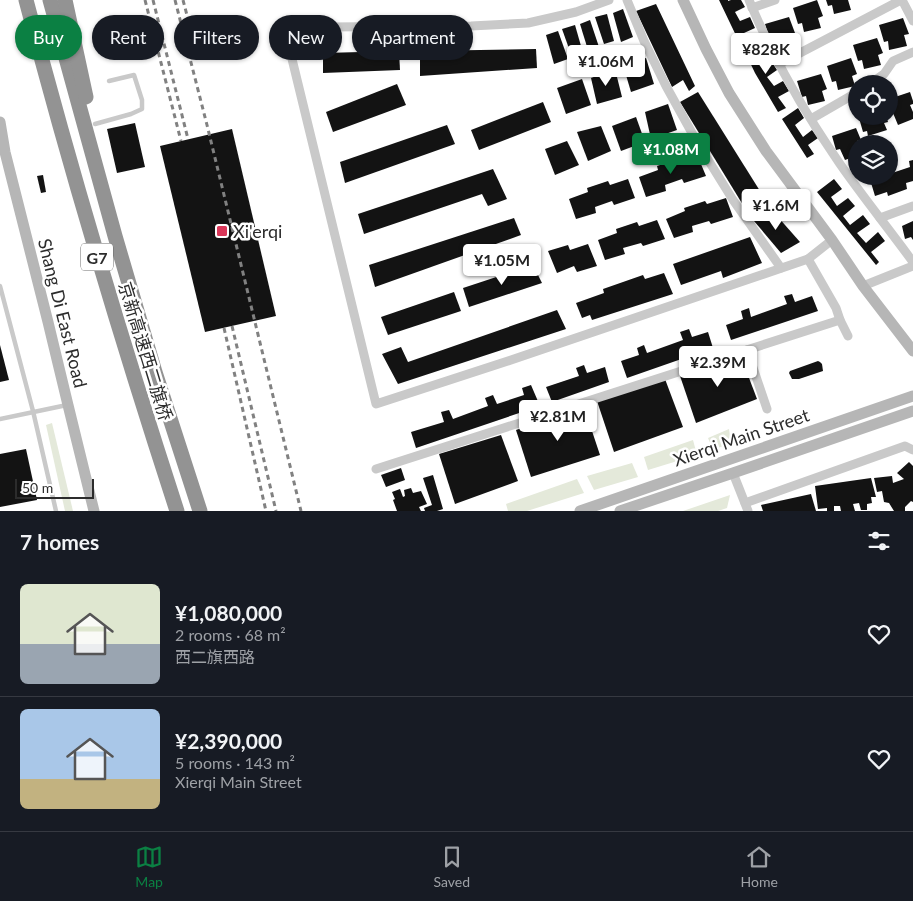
<!DOCTYPE html>
<meta charset="utf-8">
<style>
:root{--surface:#171b24;--page:#20242c;--text:#f1f3f6;--muted:#9ea1a6;--line:#363941;--accent:#0b8043}
body{margin:0;font-family:Lato,"Noto Sans SC",sans-serif;background:var(--page);color:var(--text);height:100vh;display:flex;flex-direction:column;font-size:19px;white-space:nowrap}
*{box-sizing:border-box;margin:0}
p{font-size:16px;color:var(--muted)}
.icon{flex:none;width:28px;height:28px;fill:none;stroke:currentColor;stroke-width:2;stroke-linecap:round;stroke-linejoin:round}
.map{position:relative;height:511px;overflow:hidden}
.details{display:flex;flex-direction:column;background:var(--surface);flex:1}
.details>*{flex:none}
.top-card{position:absolute;left:15px;top:15px;width:500px;height:45px;display:flex;gap:10px}
.controls{position:absolute;left:848px;top:75px;display:grid;gap:10px}
.controls a{display:grid;place-items:center;width:50px;height:50px;border-radius:50%;background:var(--surface);box-shadow:0 1px 4px #0004;font-size:25px}
.scale{position:absolute;left:15px;bottom:12px;width:79px;box-sizing:border-box;padding-left:5px;border:2px solid #2c2c2c;border-top:0;font-size:14px;line-height:18px;white-space:nowrap;color:#2c2c2c;-webkit-text-stroke:4px #fff;paint-order:stroke}
.price{position:absolute;translate:-50% -42px;padding:0 11px;border-radius:5px;background:#fff;color:#222;font-size:16px;line-height:32px;filter:drop-shadow(0 1px 2px #0008)}
.price::after{content:'';position:absolute;left:50%;top:30px;width:15px;height:11px;margin-left:-8px;background:inherit;clip-path:polygon(0 0,100% 0,50% 100%)}
.price.on{background:var(--accent);color:#fff}
ul{padding:0;list-style:none}
li{display:flex;align-items:center;gap:15px;height:125px;padding:0 20px}
li+li{border-top:1px solid var(--line)}
li span{display:grid;place-items:center;flex:none;width:140px;height:100px;border-radius:8px;color:#555}
li>.icon{margin-inline-start:auto}
span .icon{width:60px;height:60px;fill:#fffc;stroke-width:1}
li b{font-size:21px}
h2{display:flex;justify-content:space-between;align-items:center;height:60px;padding:0 20px;font-size:21px}
.chip{padding:0 18px;border-radius:22px;background:var(--surface);box-shadow:0 1px 4px #0004;font-size:18px;line-height:45px}
.chip.on{background:var(--accent);color:#fff}
.tabs{display:flex;justify-content:space-around;align-items:center;height:70px;border-top:1px solid var(--line);background:var(--surface);font-size:14px;color:var(--muted)}
.tabs a{display:grid;justify-items:center;gap:2px}
.tabs .on{color:var(--accent)}
.map>svg:first-child{display:block}
.green{fill:#e4e9da}
.building{fill:#131313}
.lines{fill:none;stroke-linecap:round;stroke-linejoin:round}
.lane{stroke:#c9c9c9;stroke-width:4.5}
.street{stroke:#c9c9c9;stroke-width:9}
.secondary{stroke:#b6b6b6;stroke-width:11}
.highway{stroke:#939393;stroke-width:15}
.rail{stroke:#818181;stroke-width:3;stroke-dasharray:5 4;stroke-linecap:butt}
.poi-dot{fill:#da3759;stroke:#fff;stroke-width:2}
.labels{text-anchor:middle;dominant-baseline:central;stroke-width:5;stroke-linejoin:round;paint-order:stroke}
.shield{fill:#fff;stroke:#6b6b6b;stroke-width:1}
.shield-label{font-size:16px;font-weight:bold;fill:#2c2c2c}
.poi-label{font-size:18px;fill:#2c2c2c;stroke:#fff;text-anchor:start}
.street-label{font-size:18px;fill:#2c2c2c;stroke:#fff}
</style>
<div class="map">
<svg width="913" height="511" viewBox="0 0 913 511">
<rect width="100%" height="100%" fill="#fff"/>
<g class="green">
<path d="M52,423L73,511H65L46,425Z"/>
<path d="M729,429L731,443L713,450L708,438Z"/>
<path d="M693,440L697,455L648,470L644,457Z"/>
<path d="M632,463L638,477L594,490L587,476Z"/>
<path d="M577,479L584,493L527,511H508L506,504Z"/>
<path d="M730,495L727,508L718,511H683Z"/>
</g>
<g class="building">
<path d="M719,0H728V1L731,0H741L745,7L735,12L740,21L750,17L755,28L744,33L750,43L742,48Z"/>
<path d="M817,0L823,16L818,18L821,28L804,32L802,23L798,24L793,8Z"/>
<path d="M826,0H848L851,10L834,14L832,5L828,6Z"/>
<path d="M656,4L695,86L689,91L683,80L672,87L636,11Z"/>
<path d="M623,9L633,37L621,42L613,13Z"/>
<path d="M607,14L614,41L604,44L595,17Z"/>
<path d="M789,17L795,33L790,34L793,44L776,49L774,39L770,40L765,24Z"/>
<path d="M903,18L909,34L904,35L907,46L889,50L888,41L884,42L879,25Z"/>
<path d="M590,20L599,47L588,50L580,24Z"/>
<path d="M575,25L583,53L572,57L562,29Z"/>
<path d="M558,31L568,59L554,64L546,35Z"/>
<path d="M877,38L883,53L878,55L881,65L864,69L862,60L858,61L853,45Z"/>
<path d="M761,41L767,52L755,58L762,66L771,61L777,70L767,77L774,86L783,81L789,91L778,97L786,108L778,112L755,73L744,50Z"/>
<path d="M536,49L537,68L420,76V51Z"/>
<path d="M399,51L400,70L323,73V53Z"/>
<path d="M646,58L654,84L631,92L623,65Z"/>
<path d="M851,58L857,74L852,76L855,86L838,90L836,81L832,82L827,66Z"/>
<path d="M615,69L622,97L597,104L591,78Z"/>
<path d="M821,74L827,89L822,91L825,101L808,105L806,96L802,97L797,81Z"/>
<path d="M582,79L591,105L566,114L557,88Z"/>
<path d="M397,84L406,105L333,132L326,112Z"/>
<path d="M698,92L760,191L743,205L680,102Z"/>
<path d="M910,92L913,101V104L910,105L913,112V119L898,125L893,113L890,114L889,99Z"/>
<path d="M543,102L551,122L479,150L471,130Z"/>
<path d="M668,104L677,130L651,139L645,112Z"/>
<path d="M798,108L804,118L795,125L803,137L812,130L818,138L808,145L814,154L807,158L782,119Z"/>
<path d="M863,116H886L888,122L884,123L887,130L868,136L867,131L863,132L859,118Z"/>
<path d="M636,117L645,142L621,151L612,126Z"/>
<path d="M135,123L145,167L117,173L107,129Z"/>
<path d="M447,125L455,144L345,183L340,162Z"/>
<path d="M601,126L611,151L588,161L577,132Z"/>
<path d="M856,128L861,140L857,141L858,144H856V156L845,160L840,149L836,150L832,136Z"/>
<path d="M232,129L276,316L205,332L160,146Z"/>
<path d="M567,141L579,165L555,175L545,149Z"/>
<path d="M698,157L706,176L684,183L682,179L665,185L666,191L646,197L639,177L658,170L657,166L678,159L680,163Z"/>
<path d="M913,160V181L906,183L907,189L888,196L887,192L875,196L869,176H889V174L910,167L909,161Z"/>
<path d="M493,169L507,199L488,206L482,194L364,234L358,214Z"/>
<path d="M43,175L46,192L41,193L37,176Z"/>
<path d="M628,179L635,198L614,205L612,201L595,207L596,213L576,219L569,199L588,192L587,188L608,181L610,185Z"/>
<path d="M834,179L842,189L831,197L837,206L848,198L855,206L843,216L850,225L863,215L870,224L857,233L866,243L878,232L885,241L871,252L879,262L876,265L817,192Z"/>
<path d="M726,198L733,217L711,224L709,221L692,226L693,232L674,238L666,219L685,211L684,208L705,201L707,204Z"/>
<path d="M770,208L800,242L781,253L754,221Z"/>
<path d="M514,218L521,235L375,287L369,265Z"/>
<path d="M657,220L665,239L643,246L641,243L623,248L625,254L605,260L598,240L617,233L616,229L637,222L639,226Z"/>
<path d="M913,221V240L911,237L905,239L902,226Z"/>
<path d="M750,237L762,263L723,278L721,271L681,285L673,264Z"/>
<path d="M588,244L597,266L577,272L574,266L557,273L548,251L568,245L570,250Z"/>
<path d="M533,265L542,283L469,307L463,288Z"/>
<path d="M664,273L673,294L592,320L590,315L582,318L576,303L604,293L603,289L643,275L645,279Z"/>
<path d="M454,292L461,311L388,335L381,317Z"/>
<path d="M792,294L795,302L812,296L818,311L731,340L726,325L743,319L741,311L749,308L751,317L787,304L784,296Z"/>
<path d="M557,310L566,329L398,384L382,354L401,347L408,362Z"/>
<path d="M689,329L692,337L708,332L713,348L627,378L621,361L639,355L637,348L644,345L647,353L683,340L680,332Z"/>
<path d="M0,345L9,380L0,382Z"/>
<path d="M740,354L757,399L696,423L679,373Z"/>
<path d="M818,361L820,362L822,364L823,371L799,379H792L789,373L790,371Z"/>
<path d="M584,365L587,373L605,367L609,382L552,402L546,387L579,376L576,368Z"/>
<path d="M665,379L683,427L614,452L597,401Z"/>
<path d="M531,385L540,406L416,448L411,432L444,422L441,412L449,410L453,419L488,406L485,398L493,395L497,404L524,395L522,388Z"/>
<path d="M584,407L600,455L531,477L516,430Z"/>
<path d="M501,435L518,481L455,504L439,454Z"/>
<path d="M26,449L37,500L0,507V454Z"/>
<path d="M909,462L913,466V502L911,501L905,507V511H894L889,503L884,502L882,491L877,492L874,478L892,476L893,483L904,479L897,473Z"/>
<path d="M401,468L405,480L386,487L381,475Z"/>
<path d="M433,475L443,509L437,511H425L424,508L432,505L423,478Z"/>
<path d="M871,478L876,497H871L872,503L867,504V510H861L859,503L853,504L855,511H841L840,506H834V511H827V508L818,509L815,486Z"/>
<path d="M411,488L413,493L421,491L427,504L419,507L421,511H397L393,500L395,499L392,492L400,489L403,497L405,496L404,490Z"/>
<path d="M811,494L816,511H763L761,505Z"/>
</g>
<g class="lines">
<g class="lane">
<path d="M95,124L131,114L142,109V100L134,75L109,81"/>
<path d="M0,286L33,411L56,511"/>
<path d="M0,419L67,405"/>
</g>
<g class="street">
<path d="M609,0L576,12L528,23L471,26L324,27L301,30L291,39L292,59L376,404L511,360L808,259L832,240"/>
<path d="M627,0L644,41L666,86L697,142L733,200L781,268"/>
<path d="M749,0C773,58 804,112 840,164C863,197 889,229 913,262"/>
<path d="M902,0L913,21"/>
<path d="M752,8L775,0"/>
<path d="M779,64L901,0"/>
<path d="M870,84L884,74L893,61L913,52"/>
<path d="M811,119L856,93"/>
<path d="M880,218L913,206"/>
<path d="M808,259L836,308L840,320L848,336"/>
<path d="M863,286L913,266"/>
<path d="M747,350L767,409"/>
<path d="M376,469L840,320"/>
<path d="M733,473L748,511"/>
<path d="M745,503L905,446L913,450"/>
</g>
<g class="secondary">
<path d="M683,0L706,49L729,93L766,151L832,240L863,286L913,351"/>
<path d="M0,122L5,152L48,322L68,405L94,511"/>
<path d="M580,511L913,396"/>
<path d="M620,511L733,473L913,411"/>
</g>
<g class="highway">
<path d="M26,0C71,172 122,342 177,511"/>
<path d="M50,0L115,236L155,372L200,511"/>
<path d="M65,0L86,97"/>
</g>
<g class="rail">
<path d="M145,0L181,141"/>
<path d="M153,0L188,139"/>
<path d="M175,0L207,125L301,511"/>
<path d="M183,0L194,42"/>
<path d="M232,326L276,511"/>
<path d="M224,328L266,511"/>
</g>
</g>
<rect class="poi-dot" x="216" y="225" width="12" height="12" rx="2.5"/>
<g class="labels">
<rect class="shield" x="81" y="243.5" width="32" height="27" rx="4"/>
<g class="shield-label">
<text x="97" y="257">G7</text>
</g>
<g class="poi-label">
<text x="233" y="231">Xi'erqi</text>
</g>
<g class="street-label">
<text transform="translate(63 313) rotate(76)">Shang Di East Road</text>
<text transform="translate(146 351) rotate(73)">京新高速西二旗桥</text>
<text transform="translate(741 437) rotate(-19)">Xierqi Main Street</text>
</g>
</g>
</svg>
<div class="controls">
<a><svg class="icon" aria-label="locate" viewBox="0 0 24 24"><circle cx="12" cy="12" r="6"/><path d="M12 2v4M12 18v4M2 12h4M18 12h4"/></svg></a>
<a><svg class="icon" aria-label="layers" viewBox="0 0 24 24"><path d="M12 4l9 5-9 5-9-5zM3 14l9 5 9-5"/></svg></a>
</div>
<div class="scale">50 m</div>
<b class="price" style="left:766px;top:75px">¥828K</b>
<b class="price" style="left:606px;top:87px">¥1.06M</b>
<b class="price on" style="left:671px;top:175px">¥1.08M</b>
<b class="price" style="left:776px;top:231px">¥1.6M</b>
<b class="price" style="left:502px;top:286px">¥1.05M</b>
<b class="price" style="left:718px;top:388px">¥2.39M</b>
<b class="price" style="left:558px;top:442px">¥2.81M</b>
<div class="top-card">
<a class="chip on">Buy</a>
<a class="chip">Rent</a>
<a class="chip">Filters</a>
<a class="chip">New</a>
<a class="chip">Apartment</a>
</div>
</div>
<section class="details">
<h2>7 homes<svg class="icon" aria-label="filters" viewBox="0 0 24 24"><path d="M4 7h16M4 17h16"/><circle cx="9" cy="7" r="2"/><circle cx="15" cy="17" r="2"/></svg></h2>
<ul>
<li><span style="background:linear-gradient(#dfe7d0 60%,#9aa5b1 0)"><svg class="icon" aria-label="home" viewBox="0 0 24 24"><path d="M3 11l9-7 9 7M6 9v11h12V9"/></svg></span><div><b>¥1,080,000</b><p>2 rooms · 68 m²</p><p>西二旗西路</p></div><svg class="icon" aria-label="heart" viewBox="0 0 24 24"><path d="M12 20l-8-8c-3-5 5-10 8-4 3-6 11-1 8 4z"/></svg></li>
<li><span style="background:linear-gradient(#a9c7e8 70%,#c2b280 0)"><svg class="icon" aria-label="home" viewBox="0 0 24 24"><path d="M3 11l9-7 9 7M6 9v11h12V9"/></svg></span><div><b>¥2,390,000</b><p>5 rooms · 143 m²</p><p>Xierqi Main Street</p></div><svg class="icon" aria-label="heart" viewBox="0 0 24 24"><path d="M12 20l-8-8c-3-5 5-10 8-4 3-6 11-1 8 4z"/></svg></li>
</ul>
</section>
<nav class="tabs">
<a class="on"><svg class="icon" aria-label="map" viewBox="0 0 24 24"><path d="M3 6l6-2 6 2 6-2v14l-6 2-6-2-6 2zM9 4v14M15 6v14"/></svg>Map</a>
<a><svg class="icon" aria-label="saved" viewBox="0 0 24 24"><path d="M7 4h10v16l-5-4-5 4z"/></svg>Saved</a>
<a><svg class="icon" aria-label="home" viewBox="0 0 24 24"><path d="M3 11l9-7 9 7M6 9v11h12V9"/></svg>Home</a>
</nav>
